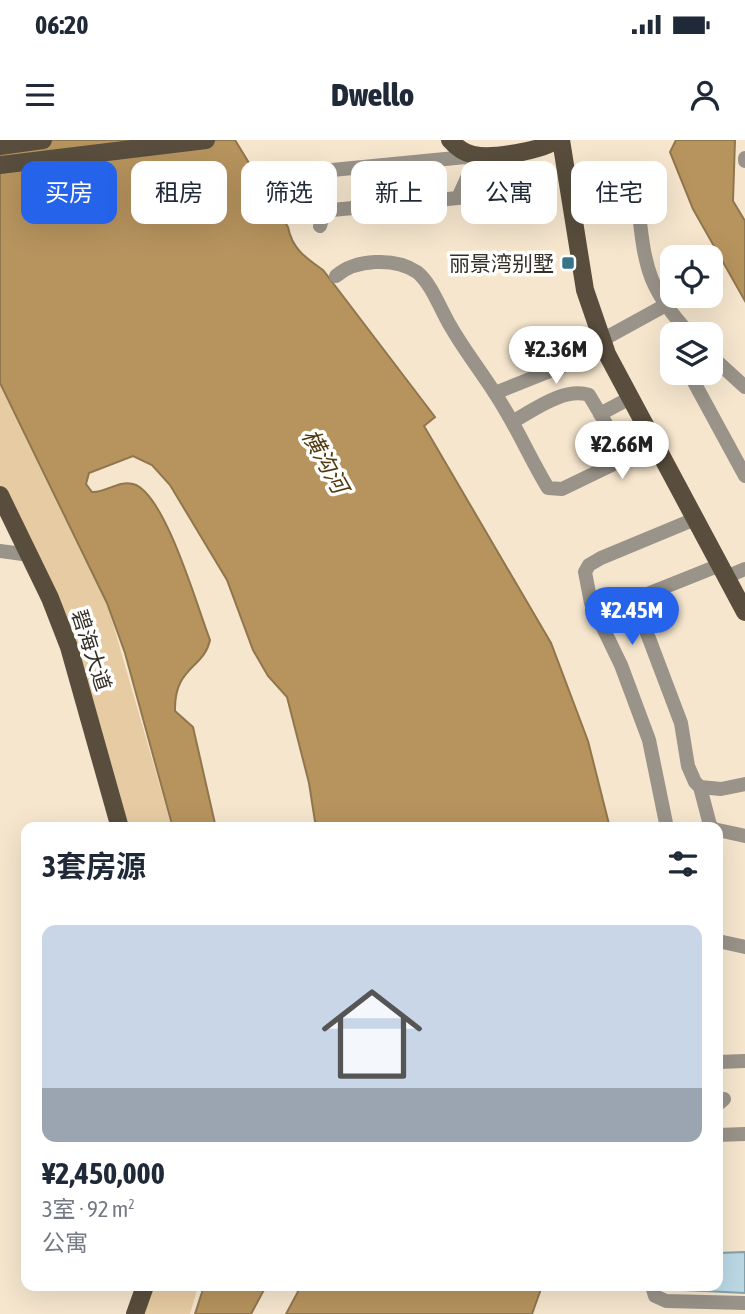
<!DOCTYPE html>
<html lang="zh">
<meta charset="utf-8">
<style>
:root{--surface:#fff;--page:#f6f6f7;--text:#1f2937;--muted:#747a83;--line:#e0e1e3;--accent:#2563eb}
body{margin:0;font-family:"Asap Condensed","Noto Sans SC",sans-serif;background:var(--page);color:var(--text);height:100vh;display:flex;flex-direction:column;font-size:26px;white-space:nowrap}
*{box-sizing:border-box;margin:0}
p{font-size:23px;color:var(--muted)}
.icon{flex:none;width:38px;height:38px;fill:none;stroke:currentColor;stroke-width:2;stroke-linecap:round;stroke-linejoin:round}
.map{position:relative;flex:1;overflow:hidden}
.sheet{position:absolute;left:21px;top:682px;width:702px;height:469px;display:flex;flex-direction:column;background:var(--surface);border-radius:14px;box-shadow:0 7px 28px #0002}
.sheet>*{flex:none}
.guide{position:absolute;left:21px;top:21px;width:704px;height:63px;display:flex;gap:14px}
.buttons{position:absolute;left:660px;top:105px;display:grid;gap:14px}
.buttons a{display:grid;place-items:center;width:63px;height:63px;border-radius:14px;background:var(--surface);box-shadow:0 7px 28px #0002;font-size:35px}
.price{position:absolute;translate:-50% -60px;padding:0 16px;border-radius:24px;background:#fff;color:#222;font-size:23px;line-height:46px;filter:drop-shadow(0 2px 4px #0008)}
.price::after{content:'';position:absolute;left:50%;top:42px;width:21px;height:16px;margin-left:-10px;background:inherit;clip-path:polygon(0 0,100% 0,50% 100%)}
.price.active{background:var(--accent);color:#fff}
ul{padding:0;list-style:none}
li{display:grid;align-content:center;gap:14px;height:371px;padding:0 21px}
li+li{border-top:2px solid var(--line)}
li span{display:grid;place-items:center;height:217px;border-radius:14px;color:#555}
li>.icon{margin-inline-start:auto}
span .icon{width:126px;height:126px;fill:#fffc;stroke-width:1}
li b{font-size:30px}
h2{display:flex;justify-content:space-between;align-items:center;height:84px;padding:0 21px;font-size:30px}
.chip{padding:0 24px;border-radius:14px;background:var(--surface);box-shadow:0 7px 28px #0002;font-size:24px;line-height:63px}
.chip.active{background:var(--accent);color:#fff}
.status{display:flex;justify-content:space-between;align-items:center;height:49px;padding:0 35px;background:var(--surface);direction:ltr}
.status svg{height:19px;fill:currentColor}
header{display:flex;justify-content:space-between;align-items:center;height:91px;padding:0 21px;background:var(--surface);font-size:32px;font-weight:800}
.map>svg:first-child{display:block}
.green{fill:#e7cca3}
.water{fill:#b7945e;stroke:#90764d;stroke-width:2}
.building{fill:#bbd9e5;stroke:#83a0ab;stroke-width:2}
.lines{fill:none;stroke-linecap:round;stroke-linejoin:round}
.minor{stroke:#999389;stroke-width:14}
.major{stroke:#594e3d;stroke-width:18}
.poi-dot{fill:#36748a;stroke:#fff;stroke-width:2.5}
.labels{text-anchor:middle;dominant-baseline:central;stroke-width:7;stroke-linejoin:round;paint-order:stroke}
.poi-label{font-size:21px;fill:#352f26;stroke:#fff;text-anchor:end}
.street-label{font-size:21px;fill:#352f26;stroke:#fff}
.water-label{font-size:23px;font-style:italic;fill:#533a0e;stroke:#fff}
</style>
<div class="status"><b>06:20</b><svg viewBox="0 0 49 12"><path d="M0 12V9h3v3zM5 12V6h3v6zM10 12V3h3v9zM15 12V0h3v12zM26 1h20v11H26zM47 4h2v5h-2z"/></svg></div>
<header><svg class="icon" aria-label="menu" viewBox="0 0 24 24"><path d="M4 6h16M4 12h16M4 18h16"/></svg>Dwello<svg class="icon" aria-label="person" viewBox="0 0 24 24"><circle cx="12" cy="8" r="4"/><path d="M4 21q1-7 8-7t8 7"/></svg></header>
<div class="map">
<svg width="745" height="1174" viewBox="0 0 745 1174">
<rect width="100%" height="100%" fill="#f6e6ce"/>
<g class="green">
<path d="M0,245L107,463L172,688H120L86,563L0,354Z"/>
<path d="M142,1146H198L190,1174H133Z"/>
</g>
<g class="water">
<path d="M0,0H235L288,87C292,109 306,118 323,130L435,277L424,286L551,503L588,601L610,688H316L309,643L287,557L268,536L253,510L227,440L170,345L152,325L133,316L89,333L86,344L92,352C106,353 118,340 133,344C165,352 198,470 210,500C204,529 174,526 175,571L193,587L216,688H173L125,513L107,463L0,243Z"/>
<path d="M676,0H735L733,61L745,81V161L693,69L670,12Z"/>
<path d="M204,1146H266L251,1174H195Z"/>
<path d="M301,1146H542L532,1174H286Z"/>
</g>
<path class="building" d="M745,1112V1153L663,1149L662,1146H718V1113Z"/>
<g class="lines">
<g class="minor">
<path d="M745,18V21"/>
<path d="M285,48L332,30L476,16"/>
<path d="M639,73C645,130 650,151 690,194"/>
<path d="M320,86L324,73L332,70L458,58L477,16"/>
<path d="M336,136C355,119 395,117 417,132C432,144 441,171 451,187C467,215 488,240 504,268C520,294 532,322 548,348L562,349L620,321L621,309L589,255C564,247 534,270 512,282"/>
<path d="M602,200L664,166"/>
<path d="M710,215L745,247"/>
<path d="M689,233L745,336"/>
<path d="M495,253L605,209"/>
<path d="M600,274L630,258"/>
<path d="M0,411L30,415"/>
<path d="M720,425L640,457L634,461L635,472L642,480L681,583L688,626L695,642L700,647L721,649L745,644"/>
<path d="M726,437L745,429"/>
<path d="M700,647L710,685L713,688"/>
<path d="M667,688L649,600L621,525L591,463L585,432L589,425L601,418L695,379"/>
<path d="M718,690L745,696"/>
<path d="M718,801L745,807"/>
<path d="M718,922L745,921"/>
<path d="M718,964L724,959"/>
<path d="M718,995L745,994"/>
<path d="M652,1146L655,1156L666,1161L745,1163"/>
</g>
<g class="major">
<path d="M450,0C456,7 464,13 474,15C490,19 543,11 556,0"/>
<path d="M561,0L585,150L607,214L745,472"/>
<path d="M0,6L43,0"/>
<path d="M0,25L206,0"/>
<path d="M0,355L50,458L69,507L120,688"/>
<path d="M135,1174L145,1146"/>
</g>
</g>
<rect class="poi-dot" x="561" y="116" width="14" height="14" rx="3.5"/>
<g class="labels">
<g class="poi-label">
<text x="554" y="123">丽景湾别墅</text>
</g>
<g class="street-label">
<text transform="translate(92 510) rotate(72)">碧海大道</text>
</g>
<g class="water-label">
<text transform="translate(325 321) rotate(61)">横沟河</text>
</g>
</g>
</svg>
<div class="buttons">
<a><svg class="icon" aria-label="locate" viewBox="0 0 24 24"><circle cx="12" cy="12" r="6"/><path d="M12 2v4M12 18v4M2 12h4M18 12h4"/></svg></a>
<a><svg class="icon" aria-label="layers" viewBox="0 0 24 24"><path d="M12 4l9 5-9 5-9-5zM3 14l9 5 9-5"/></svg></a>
</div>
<b class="price" style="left:556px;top:246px">¥2.36M</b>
<b class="price" style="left:622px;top:341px">¥2.66M</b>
<b class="price active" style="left:632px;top:507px">¥2.45M</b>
<div class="guide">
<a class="chip active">买房</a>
<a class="chip">租房</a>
<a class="chip">筛选</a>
<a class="chip">新上</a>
<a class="chip">公寓</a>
<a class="chip">住宅</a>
</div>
<section class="sheet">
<h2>3套房源<svg class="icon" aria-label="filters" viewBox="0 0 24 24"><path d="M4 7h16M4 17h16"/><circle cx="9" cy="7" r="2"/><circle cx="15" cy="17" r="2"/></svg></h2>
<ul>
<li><span style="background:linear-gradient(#c9d6e8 75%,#9aa5b1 0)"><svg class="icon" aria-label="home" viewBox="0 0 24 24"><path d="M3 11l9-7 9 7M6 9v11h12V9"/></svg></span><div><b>¥2,450,000</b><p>3室 · 92 m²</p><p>公寓</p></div></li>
</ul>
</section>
</div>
